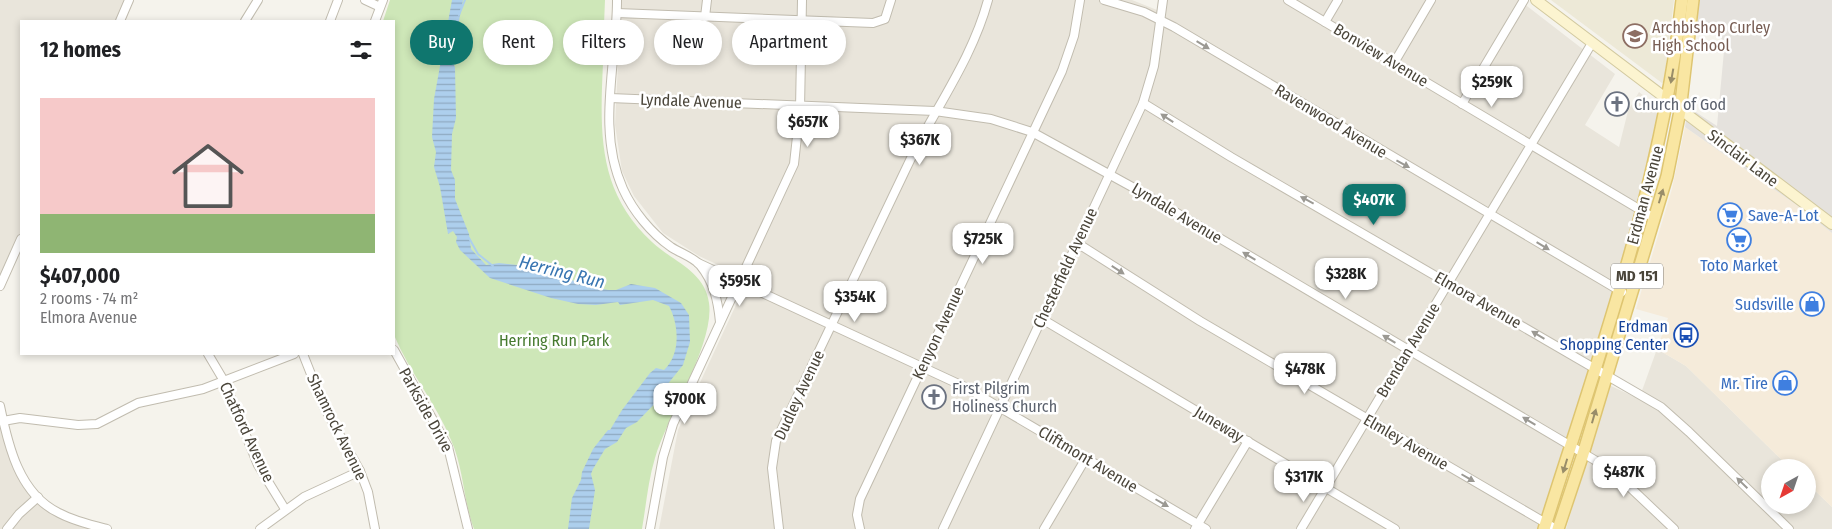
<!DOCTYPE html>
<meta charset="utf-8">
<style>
:root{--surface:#fff;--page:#f6f6f6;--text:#202124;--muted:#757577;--line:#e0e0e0;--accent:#0f766e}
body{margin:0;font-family:"Fira Sans Condensed",sans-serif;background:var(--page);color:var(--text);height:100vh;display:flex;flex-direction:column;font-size:19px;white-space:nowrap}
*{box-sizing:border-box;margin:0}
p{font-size:16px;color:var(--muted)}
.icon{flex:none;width:28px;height:28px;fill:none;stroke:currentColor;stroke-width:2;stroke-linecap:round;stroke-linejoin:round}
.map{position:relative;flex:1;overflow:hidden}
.panel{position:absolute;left:20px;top:20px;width:375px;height:335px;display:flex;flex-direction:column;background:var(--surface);border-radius:0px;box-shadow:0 2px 8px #0003}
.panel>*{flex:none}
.top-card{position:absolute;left:410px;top:20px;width:475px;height:45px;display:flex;gap:10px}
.needle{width:32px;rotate:220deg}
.controls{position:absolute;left:1761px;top:459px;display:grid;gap:10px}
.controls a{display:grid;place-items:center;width:55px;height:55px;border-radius:50%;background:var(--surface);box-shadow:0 2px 8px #0003;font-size:25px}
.price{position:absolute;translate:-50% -42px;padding:0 11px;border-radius:10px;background:#fff;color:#222;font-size:16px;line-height:32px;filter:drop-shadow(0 1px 2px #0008)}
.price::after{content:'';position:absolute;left:50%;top:30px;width:15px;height:11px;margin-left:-8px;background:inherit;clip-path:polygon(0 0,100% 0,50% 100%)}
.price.on{background:var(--accent);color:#fff}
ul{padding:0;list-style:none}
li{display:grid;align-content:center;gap:10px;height:265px;padding:0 20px}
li+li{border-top:1px solid var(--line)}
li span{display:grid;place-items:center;height:155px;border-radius:0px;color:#555}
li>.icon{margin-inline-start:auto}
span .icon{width:90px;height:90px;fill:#fffc;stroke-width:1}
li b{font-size:21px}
h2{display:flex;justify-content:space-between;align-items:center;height:60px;padding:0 20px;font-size:21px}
.pill{padding:0 18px;border-radius:22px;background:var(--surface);box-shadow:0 2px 8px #0003;font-size:18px;line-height:45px}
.pill.on{background:var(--accent);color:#fff}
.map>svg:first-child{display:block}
.residential{fill:#e9e5db}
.commercial{fill:#f5ebda}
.industrial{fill:#e5e2dd}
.education{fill:#ede9d7}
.green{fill:#cee7b8}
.water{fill:url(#water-rules)}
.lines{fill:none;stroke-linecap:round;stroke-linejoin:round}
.stream{stroke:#adcfed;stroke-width:2}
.minor-casing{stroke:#c1bcaf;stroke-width:10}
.secondary-casing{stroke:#d2c99f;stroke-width:12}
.primary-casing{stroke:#dec571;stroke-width:14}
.minor{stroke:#fff;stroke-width:8}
.secondary{stroke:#fcf4d0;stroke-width:10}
.primary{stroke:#f9e6a2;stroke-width:11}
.oneway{fill:#9b9993}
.oneway2{fill:#998d69}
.labels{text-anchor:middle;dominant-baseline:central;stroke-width:5;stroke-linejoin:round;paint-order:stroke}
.shield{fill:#fff;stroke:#807d75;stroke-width:1}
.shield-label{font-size:15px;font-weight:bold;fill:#4a453a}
.education-label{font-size:16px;fill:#785e54;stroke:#fff;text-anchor:start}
.street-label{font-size:16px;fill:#4a453a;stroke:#fff}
.worship-label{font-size:16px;fill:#5b616d;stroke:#fff;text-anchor:start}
.shop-label{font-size:16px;fill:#366cbe;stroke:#fff;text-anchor:end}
.transit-label{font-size:16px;fill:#164399;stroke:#fff;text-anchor:end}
.park-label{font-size:16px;fill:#467a2f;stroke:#fff}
.water-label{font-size:18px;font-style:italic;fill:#3875b1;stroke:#fff}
</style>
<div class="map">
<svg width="1832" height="529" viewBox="0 0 1832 529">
<defs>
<pattern id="water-rules" width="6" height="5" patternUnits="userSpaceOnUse" patternTransform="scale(1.25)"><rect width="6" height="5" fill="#adcfed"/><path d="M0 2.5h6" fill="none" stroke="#8faac1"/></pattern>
</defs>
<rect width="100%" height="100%" fill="#f5f3ec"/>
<g class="residential">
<path d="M0,0H129L120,21H21V239L0,286Z"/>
<path d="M621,0H1132L1157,10L1158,0H1519L1615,74L1585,125L1619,147L1628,111L1639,92L1659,108L1652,155L1632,235L1539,529H659L678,430L748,279L699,256L663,233L634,196L622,171L615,125Z"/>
<path d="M1657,349L1686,366L1789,467L1770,468V505H1808V484L1832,507V529H1566L1609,385L1639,399Z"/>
<path d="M0,406L17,467L50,508L107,529H0Z"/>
</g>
<path class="commercial" d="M1685,127L1798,206L1832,233V507L1808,484V468L1789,467L1686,366L1657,349L1668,318L1636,309L1672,189Z"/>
<path class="industrial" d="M1699,0H1832V233L1798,206L1685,127L1688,107L1717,126L1724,51L1721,36L1696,32Z"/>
<path class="education" d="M1551,0H1674L1664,82L1662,83Z"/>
<path class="green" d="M390,0H605L603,49L568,48L567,56L578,63H603C600,132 597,191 652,242C672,261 705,271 709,303C715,343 667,417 655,458C648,481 646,506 642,529H474C463,500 464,469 451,440C436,403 409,372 394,335V21H383Z"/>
<path class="water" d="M452,0H463L452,57L455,68L456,118L452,134L451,170L455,180V199L469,234L471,249L486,265L499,263L543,268L584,285L608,290H616L631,284L655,288L681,303L689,315L690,342L683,365L667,385L663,395L637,422L626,428L617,442L605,449L593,469L591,474L595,490L589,529H568L572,498L581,480L582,472L593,449L608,430H610L622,410L650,373L656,368L664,370C681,354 679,325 669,306L653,300L620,305L618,302L596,305L578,304L551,298L490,278L460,250L456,242L457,237L453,231L448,234L440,187L434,167L436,152L432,137L434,99Z"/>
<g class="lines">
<g class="stream">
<path d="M459,15L465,0"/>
<path d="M469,238L478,254L493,266"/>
</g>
<g class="minor-casing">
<g id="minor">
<path d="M365,0L380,7"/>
<path d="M617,0C617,63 596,129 623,189C633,211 651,233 671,247C680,253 693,257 700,265C714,282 718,301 720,322"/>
<path d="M1104,0L1144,12L1174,27L1622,292"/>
<path d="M1288,0L1654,218"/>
<path d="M617,13L873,23L885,19L891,0"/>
<path d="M705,17L707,0"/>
<path d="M120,21L129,0"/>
<path d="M245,21L258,0"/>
<path d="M330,21L338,0"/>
<path d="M375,21L383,0"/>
<path d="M1325,22L1338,0"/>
<path d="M1394,63L1431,0"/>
<path d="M610,98L935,111L991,119L1032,132L1145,194L1598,462L1617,475L1674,529"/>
<path d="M1143,103L1231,157L1661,407L1689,432L1789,529"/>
<path d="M1462,104L1524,0"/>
<path d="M1077,243L1200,321L1556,529"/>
<path d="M698,263L965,387L1206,529"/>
<path d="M0,286L21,239"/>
<path d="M1042,319L1395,529"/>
<path d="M394,350L448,447L468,529"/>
<path d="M208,354L224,381L258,465L285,509"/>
<path d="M303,354L324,407L360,471L368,492L375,529"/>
<path d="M0,406C8,445 19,494 59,513C74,521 91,525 107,529"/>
<path d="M3,421L20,418L78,425L97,424L138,403L203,389L294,354"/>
<path d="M7,529L19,514L38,497"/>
<path d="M260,529L304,497L360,471"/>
<path d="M650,529L663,457L673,424L794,164L800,109L802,0"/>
<path d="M779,529L772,468L776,441L913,154C939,103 973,56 988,0"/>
<path d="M860,529L857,515L860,499L1062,71L1074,36L1080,0"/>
<path d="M943,529L1143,103L1154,66L1163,0"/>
<path d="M1044,529L1086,458"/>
<path d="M1195,529L1248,441"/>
<path d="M1301,529L1592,43"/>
</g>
</g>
<g class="secondary-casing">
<path id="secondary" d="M1536,0L1832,224"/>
</g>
<g class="primary-casing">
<g id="primary">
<path d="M1544,529C1599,355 1662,182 1682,0"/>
<path d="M1558,529L1583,454L1667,176L1680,111L1693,0"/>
</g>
</g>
<use href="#minor" class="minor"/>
<use href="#secondary" class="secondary"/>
<use href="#primary" class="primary"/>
</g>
<defs><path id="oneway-solid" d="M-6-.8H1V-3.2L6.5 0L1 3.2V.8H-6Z" transform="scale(1.25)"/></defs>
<g class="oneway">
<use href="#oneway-solid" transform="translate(1203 45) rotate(31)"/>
<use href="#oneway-solid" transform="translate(1167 118) rotate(-147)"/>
<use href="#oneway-solid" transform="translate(1403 164) rotate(29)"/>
<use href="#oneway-solid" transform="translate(1307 200) rotate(-152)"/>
<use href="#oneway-solid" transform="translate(1543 246) rotate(31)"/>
<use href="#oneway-solid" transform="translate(1249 256) rotate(-149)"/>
<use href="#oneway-solid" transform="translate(1118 270) rotate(33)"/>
<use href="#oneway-solid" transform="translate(1538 335) rotate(-149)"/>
<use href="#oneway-solid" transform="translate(1389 339) rotate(-149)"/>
<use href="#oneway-solid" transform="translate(1529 421) rotate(-149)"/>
<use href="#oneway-solid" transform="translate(1468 478) rotate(30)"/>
<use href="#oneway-solid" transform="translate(1742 483) rotate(-136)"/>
<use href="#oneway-solid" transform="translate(1162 503) rotate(30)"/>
</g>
<g class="oneway2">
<use href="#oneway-solid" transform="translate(1672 76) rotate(100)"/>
<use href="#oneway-solid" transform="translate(1661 196) rotate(-73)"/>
<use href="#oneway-solid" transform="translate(1594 416) rotate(-74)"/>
<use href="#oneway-solid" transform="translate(1565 466) rotate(107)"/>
</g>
<defs>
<g id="school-ring" transform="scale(1.25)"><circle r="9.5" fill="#fff" stroke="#8d6e63" stroke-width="1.5"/><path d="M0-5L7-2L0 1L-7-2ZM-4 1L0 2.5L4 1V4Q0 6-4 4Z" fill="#8d6e63"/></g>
<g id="church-ring" transform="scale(1.25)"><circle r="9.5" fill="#fff" stroke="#6b7280" stroke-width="1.5"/><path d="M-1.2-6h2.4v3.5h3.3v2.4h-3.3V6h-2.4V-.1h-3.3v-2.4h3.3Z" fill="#6b7280"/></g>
<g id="supermarket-ring" transform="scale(1.25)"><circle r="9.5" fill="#fff" stroke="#3f7fe0" stroke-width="1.5"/><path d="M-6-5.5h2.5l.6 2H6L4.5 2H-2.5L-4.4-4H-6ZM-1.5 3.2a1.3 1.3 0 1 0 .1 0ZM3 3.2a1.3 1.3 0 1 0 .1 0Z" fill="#3f7fe0"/></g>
<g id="shop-ring" transform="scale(1.25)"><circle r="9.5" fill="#fff" stroke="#3f7fe0" stroke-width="1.5"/><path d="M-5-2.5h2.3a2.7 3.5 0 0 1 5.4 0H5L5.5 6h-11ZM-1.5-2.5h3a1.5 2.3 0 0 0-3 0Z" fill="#3f7fe0"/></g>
<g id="bus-ring" transform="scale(1.25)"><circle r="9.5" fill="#fff" stroke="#1a4fb4" stroke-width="1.5"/><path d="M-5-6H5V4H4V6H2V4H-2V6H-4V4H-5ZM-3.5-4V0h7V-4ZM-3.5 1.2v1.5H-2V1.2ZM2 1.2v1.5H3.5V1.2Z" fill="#1a4fb4"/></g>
</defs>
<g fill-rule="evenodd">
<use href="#school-ring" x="1635" y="36"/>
<use href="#church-ring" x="1617" y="104"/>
<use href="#supermarket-ring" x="1730" y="215"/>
<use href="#supermarket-ring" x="1739" y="240"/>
<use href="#shop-ring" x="1812" y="304"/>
<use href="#bus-ring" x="1686" y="335"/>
<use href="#shop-ring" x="1785" y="383"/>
<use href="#church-ring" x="934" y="397"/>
</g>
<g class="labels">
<rect class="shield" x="1611" y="263.5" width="52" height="25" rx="4"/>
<g class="shield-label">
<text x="1637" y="276">MD 151</text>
</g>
<g class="education-label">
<text x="1652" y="27">Archbishop Curley<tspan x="1652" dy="18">High School</tspan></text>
</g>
<g class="street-label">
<text transform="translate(1381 55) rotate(31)">Bonview Avenue</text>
<text transform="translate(691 101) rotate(2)">Lyndale Avenue</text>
<text transform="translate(1331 121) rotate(31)">Ravenwood Avenue</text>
<text transform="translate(1743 158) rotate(37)">Sinclair Lane</text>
<text transform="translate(1645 195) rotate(-75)">Erdman Avenue</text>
<text transform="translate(1177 213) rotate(31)">Lyndale Avenue</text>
<text transform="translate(1065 268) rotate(-65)">Chesterfield Avenue</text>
<text transform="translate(1478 300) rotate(30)">Elmora Avenue</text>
<text transform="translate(938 333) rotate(-65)">Kenyon Avenue</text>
<text transform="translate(1408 350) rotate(-59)">Brendan Avenue</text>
<text transform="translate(799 395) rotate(-65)">Dudley Avenue</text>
<text transform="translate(426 410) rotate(61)">Parkside Drive</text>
<text transform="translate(1219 424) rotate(31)">Juneway</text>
<text transform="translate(337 427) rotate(64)">Shamrock Avenue</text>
<text transform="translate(247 432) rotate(65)">Chatford Avenue</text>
<text transform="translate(1406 442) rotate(30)">Elmley Avenue</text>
<text transform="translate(1088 459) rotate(31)">Cliftmont Avenue</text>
</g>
<g class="worship-label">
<text x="1634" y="104">Church of God</text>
<text x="952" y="388">First Pilgrim<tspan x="952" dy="18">Holiness Church</tspan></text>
</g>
<g class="shop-label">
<text x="1748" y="215" text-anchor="start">Save-A-Lot</text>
<text x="1739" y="265" text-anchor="middle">Toto Market</text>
<text x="1794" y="304">Sudsville</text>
<text x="1768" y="383">Mr. Tire</text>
</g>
<g class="transit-label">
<text x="1668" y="326">Erdman<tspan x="1668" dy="18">Shopping Center</tspan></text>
</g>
<g class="park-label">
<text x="554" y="340">Herring Run Park</text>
</g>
<g class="water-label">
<text transform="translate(562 272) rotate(14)">Herring Run</text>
</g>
</g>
</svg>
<div class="controls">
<a><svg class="needle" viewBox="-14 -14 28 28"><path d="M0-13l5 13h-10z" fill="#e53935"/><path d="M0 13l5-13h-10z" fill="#757577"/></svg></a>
</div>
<b class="price" style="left:1492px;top:108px">$259K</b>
<b class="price" style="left:808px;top:148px">$657K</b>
<b class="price" style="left:920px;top:166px">$367K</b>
<b class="price on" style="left:1374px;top:226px">$407K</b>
<b class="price" style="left:983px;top:265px">$725K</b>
<b class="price" style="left:1346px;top:300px">$328K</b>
<b class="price" style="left:740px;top:307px">$595K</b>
<b class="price" style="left:855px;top:323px">$354K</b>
<b class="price" style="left:1305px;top:395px">$478K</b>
<b class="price" style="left:685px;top:425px">$700K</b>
<b class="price" style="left:1624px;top:498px">$487K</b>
<b class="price" style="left:1304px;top:503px">$317K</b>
<div class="top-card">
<a class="pill on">Buy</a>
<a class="pill">Rent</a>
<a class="pill">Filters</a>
<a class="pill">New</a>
<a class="pill">Apartment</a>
</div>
<section class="panel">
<h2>12 homes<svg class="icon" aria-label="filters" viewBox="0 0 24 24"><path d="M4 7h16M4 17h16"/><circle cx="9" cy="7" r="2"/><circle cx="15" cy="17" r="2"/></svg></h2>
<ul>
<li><span style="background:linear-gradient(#f6c9c9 75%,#8fb573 0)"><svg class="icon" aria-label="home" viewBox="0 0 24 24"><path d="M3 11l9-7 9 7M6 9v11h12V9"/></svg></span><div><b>$407,000</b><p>2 rooms · 74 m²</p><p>Elmora Avenue</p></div></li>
</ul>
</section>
</div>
